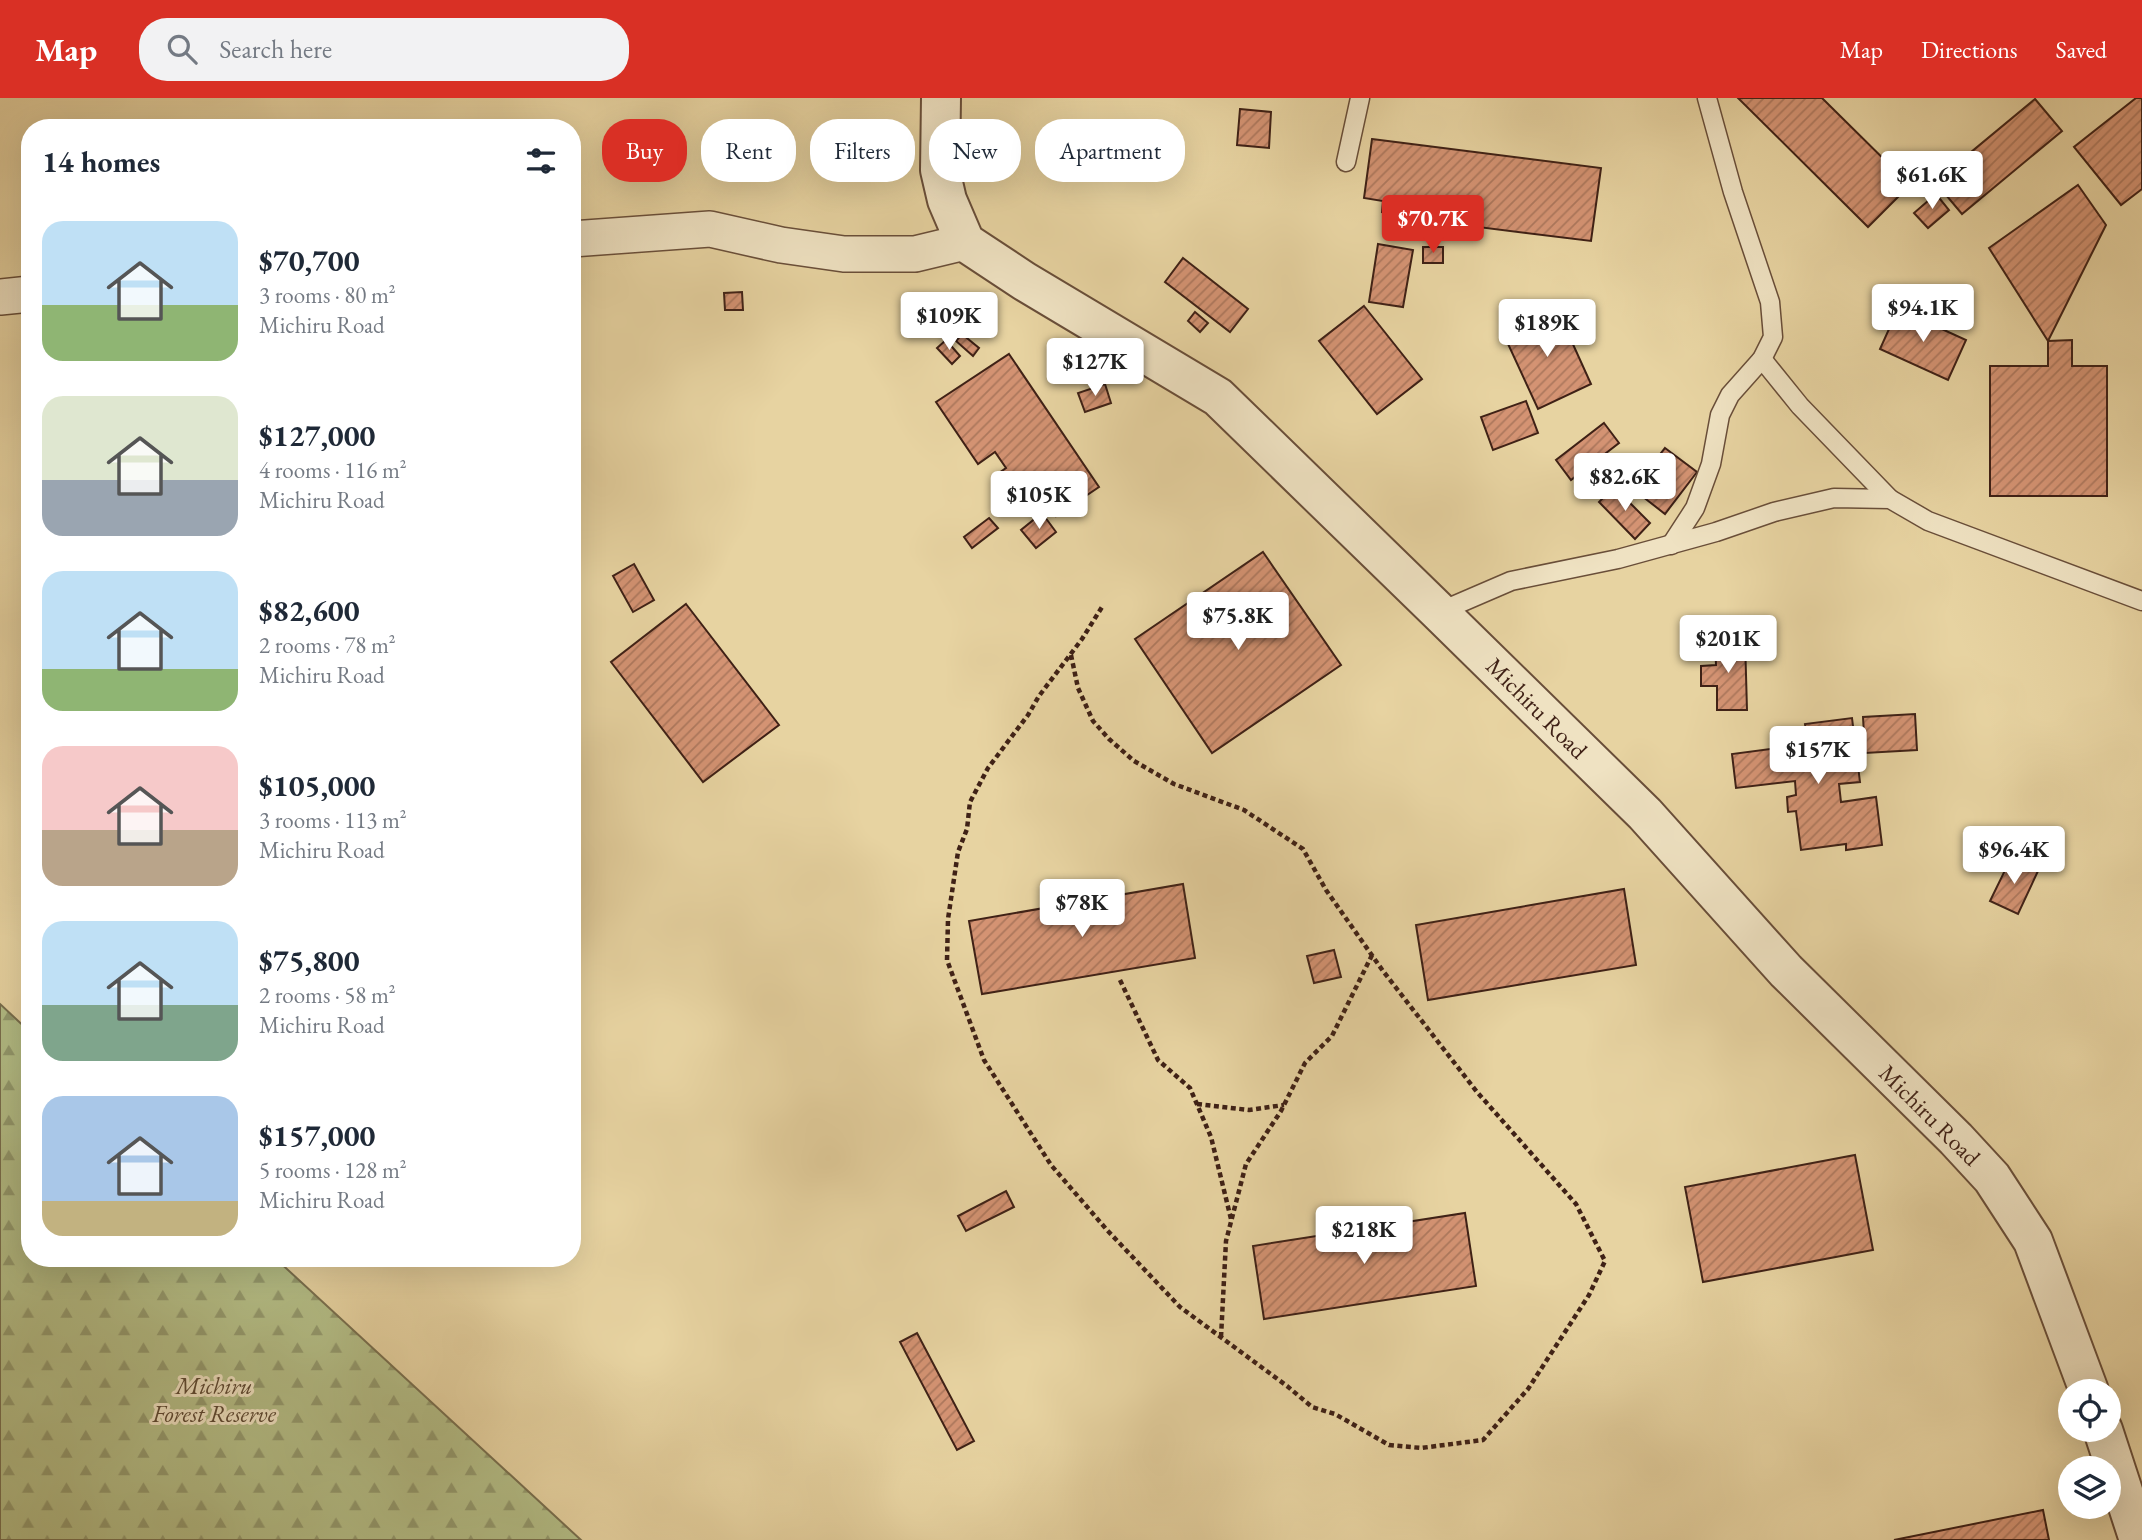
<!DOCTYPE html>
<meta charset="utf-8">
<style>
:root{--surface:#fff;--page:#f2f2f3;--text:#1f2937;--muted:#747a83;--accent:#d93025}
body{margin:0;font-family:"EB Garamond",serif;background:var(--page);color:var(--text);height:100vh;display:flex;flex-direction:column;font-size:26px;white-space:nowrap}
*{box-sizing:border-box;margin:0}
p{font-size:23px;color:var(--muted)}
.icon{flex:none;width:38px;height:38px;fill:none;stroke:currentColor;stroke-width:2;stroke-linecap:round;stroke-linejoin:round}
.map{position:relative;flex:1;overflow:hidden}
.side{position:absolute;left:21px;top:21px;width:560px;height:1148px;display:flex;flex-direction:column;background:var(--surface);border-radius:28px;box-shadow:0 7px 28px #0002}
.side>*{flex:none}
.hud{position:absolute;left:602px;top:21px;width:665px;height:63px;display:flex;gap:14px}
.buttons{position:absolute;left:2058px;top:1281px;display:grid;gap:14px}
.buttons a{display:grid;place-items:center;width:63px;height:63px;border-radius:50%;background:var(--surface);box-shadow:0 7px 28px #0002;font-size:35px}
.price{position:absolute;translate:-50% -60px;padding:0 16px;border-radius:7px;background:#fff;color:#222;font-size:23px;line-height:46px;filter:drop-shadow(0 2px 4px #0008)}
.price::after{content:'';position:absolute;left:50%;top:42px;width:21px;height:16px;margin-left:-10px;background:inherit;clip-path:polygon(0 0,100% 0,50% 100%)}
.price.current{background:var(--accent);color:#fff}
ul{padding:0;list-style:none}
li{display:flex;align-items:center;gap:21px;height:175px;padding:0 21px}
li span{display:grid;place-items:center;flex:none;width:196px;height:140px;border-radius:21px;color:#555}
li>.icon{margin-inline-start:auto}
span .icon{width:84px;height:84px;fill:#fffc;stroke-width:1}
li b{font-size:30px}
h2{display:flex;justify-content:space-between;align-items:center;height:84px;padding:0 21px;font-size:30px}
.pill{padding:0 24px;border-radius:28px;background:var(--surface);box-shadow:0 7px 28px #0002;font-size:24px;line-height:63px}
.pill.current{background:var(--accent);color:#fff}
header{display:flex;align-items:center;gap:42px;box-sizing:border-box;height:98px;padding:0 35px;background:var(--accent);color:#fff}
header strong{font-size:33px}
nav{display:flex;gap:38px;margin-inline-start:auto;font-size:24px}
.search{width:490px;height:63px;background:var(--page);display:flex;align-items:center;gap:18px;box-sizing:border-box;padding:0 24px;border-radius:28px;color:var(--muted);font-size:26px}
.map>svg:first-child{display:block}
.forest{fill:url(#forest-firs);stroke:#796f4e;stroke-width:2}
.building{fill:url(#building-hatch);stroke:#3f2116;stroke-width:2}
.lines{fill:none;stroke-linecap:round;stroke-linejoin:round}
.service-casing{stroke:#694e39;stroke-width:21}
.minor-casing{stroke:#694e39;stroke-width:38}
.tertiary-casing{stroke:#694e39;stroke-width:42}
.path{stroke:#3f2116;stroke-width:4.5;stroke-dasharray:5 3.5;stroke-linecap:butt}
.service{stroke:#efe2c2;stroke-width:18}
.minor{stroke:#efe2c2;stroke-width:35}
.tertiary{stroke:#efe2c2;stroke-width:38}
.labels{text-anchor:middle;dominant-baseline:central;stroke-width:6;stroke-linejoin:round;paint-order:stroke}
.street-label{font-size:24px;fill:#3f2116;stroke:#efe2c2}
.park-label{font-size:24px;font-style:italic;fill:#5c4832;stroke:#efe2c2}
</style>
<header>
<strong>Map</strong>
<div class="search"><svg class="icon" aria-label="search" viewBox="0 0 24 24"><circle cx="10" cy="10" r="6"/><path d="M15 15l6 6"/></svg>Search here</div>
<nav><a>Map</a><a>Directions</a><a>Saved</a></nav>
</header>
<div class="map">
<svg width="2142" height="1442" viewBox="0 0 2142 1442">
<defs>
<pattern id="forest-firs" width="22" height="20" patternUnits="userSpaceOnUse" patternTransform="scale(1.75)"><rect width="22" height="20" fill="#b3bd86"/><path d="M5 1l3.5 6h-7zM16 11l3.5 6h-7z" fill="#93996d"/></pattern>
<pattern id="building-hatch" width="6" height="6" patternUnits="userSpaceOnUse" patternTransform="scale(1.75)"><rect width="6" height="6" fill="#d49373"/><path d="M-1 1l2-2M0 6l6-6M5 7l2-2" fill="none" stroke="#ad785d"/></pattern>
</defs>
<rect width="100%" height="100%" fill="#e7d3a1"/>
<filter id="stains"><feTurbulence type="fractalNoise" baseFrequency=".00286" numOctaves="4"/><feColorMatrix values="0 0 0 0 .2 0 0 0 0 .09 0 0 0 0 .02 0 0 0 .5 -.17"/></filter>
<radialGradient id="worn" r=".72"><stop offset=".6" stop-color="#630" stop-opacity="0"/><stop offset="1" stop-color="#630" stop-opacity=".3"/></radialGradient>
<path class="forest" d="M0,906L30,934V1160H275L581,1442H0Z"/>
<g class="building">
<path d="M1738,0H1822L1910,87L1868,129Z"/>
<path d="M2136,0H2142V91L2121,107L2074,49Z"/>
<path d="M2035,1L2062,33L1962,116L1935,84Z"/>
<path d="M1240,11L1271,14L1269,50L1237,47Z"/>
<path d="M1372,41L1601,70L1591,143L1438,124L1439,113L1407,109V117L1382,114L1383,103L1364,100Z"/>
<path d="M2078,87L2106,127L2048,243L1989,150Z"/>
<path d="M1936,96L1949,112L1928,130L1914,115Z"/>
<path d="M1378,146L1413,152L1403,209L1369,204Z"/>
<rect x="1423" y="149" width="20" height="16"/>
<path d="M1183,160L1248,211L1230,234L1165,184Z"/>
<path d="M742,194L743,212H725L724,195Z"/>
<path d="M1364,208L1422,281L1377,316L1319,243Z"/>
<path d="M1557,211L1591,286L1538,311L1503,235Z"/>
<path d="M1898,211L1966,242L1948,282L1880,251Z"/>
<path d="M1195,214L1208,225L1200,234L1188,223Z"/>
<path d="M962,236L979,250L973,258L956,243Z"/>
<path d="M946,242L960,258L952,266L937,250Z"/>
<path d="M2072,242V268H2107V398H1990V268H2048V243Z"/>
<path d="M1009,256L1099,389L1056,418L1045,402L1023,416L996,377L1006,370L995,354L978,366L936,304Z"/>
<path d="M1105,286L1111,305L1085,314L1078,295Z"/>
<path d="M1526,303L1538,335L1493,352L1481,319Z"/>
<path d="M1604,325L1619,345L1571,382L1556,362Z"/>
<path d="M1665,350L1697,374L1665,416L1633,391Z"/>
<path d="M1614,389L1650,425L1635,441L1599,404Z"/>
<path d="M1042,415L1056,434L1036,450L1021,432Z"/>
<path d="M989,420L998,430L972,450L964,439Z"/>
<path d="M1263,454L1341,567L1212,655L1135,541Z"/>
<path d="M634,466L654,502L633,514L613,478Z"/>
<path d="M686,506L779,627L703,684L611,564Z"/>
<path d="M1715,541H1745L1747,612H1717V588H1701V568L1716,567Z"/>
<path d="M1915,616L1917,652L1865,655L1863,619Z"/>
<path d="M1852,620L1860,684L1839,686L1841,704L1876,699L1882,747L1846,752V746L1801,752L1796,713L1788,714L1787,699L1796,697L1795,683L1736,690L1732,656L1808,646L1805,626Z"/>
<path d="M2011,760L2038,773L2018,816L1990,803Z"/>
<path d="M1183,786L1195,860L982,896L969,823Z"/>
<path d="M1624,791L1636,867L1428,902L1416,827Z"/>
<path d="M1334,852L1341,879L1314,885L1307,858Z"/>
<path d="M1855,1057L1873,1152L1703,1184L1685,1089Z"/>
<path d="M1006,1093L1014,1109L966,1133L958,1118Z"/>
<path d="M1465,1115L1476,1188L1264,1221L1253,1148Z"/>
<path d="M917,1235L974,1343L957,1352L900,1244Z"/>
<path d="M2043,1412L2049,1442H1894Z"/>
</g>
<g class="lines">
<g class="service-casing">
<g id="service">
<path d="M1346,64L1360,0"/>
<path d="M1762,261L1800,308L1890,401"/>
<path d="M1671,447L1695,410L1711,366L1720,317L1730,297L1762,261L1773,239L1770,204L1733,94L1707,0"/>
<path d="M1439,514L1511,483L1618,461L1716,434L1774,414L1834,400L1890,401L1928,423L2142,503"/>
</g>
</g>
<g class="minor-casing">
<g id="minor">
<path d="M572,141L710,131L781,147L844,156H915L965,144"/>
<path d="M0,199L30,196"/>
</g>
</g>
<g class="tertiary-casing">
<g id="tertiary">
<path d="M941,0L940,72L947,102L965,144L1024,183L1218,299L1439,514L1645,716L1786,873L1956,1041L1992,1080L2033,1143L2089,1293"/>
<path d="M2103,1332L2139,1442"/>
</g>
</g>
<g class="path">
<path d="M1071,557L1078,590L1093,623L1109,641L1134,663L1174,686L1244,712L1303,751L1326,792L1383,873L1477,994L1576,1106L1605,1163L1589,1197L1528,1291L1483,1342L1421,1350L1389,1347L1335,1316L1312,1309L1287,1288L1180,1209L1107,1132L1051,1067L984,962L947,862L948,821L958,754L967,731L970,704L988,670L1028,617L1039,598L1082,541L1102,509"/>
<path d="M1120,882L1158,962L1190,990L1211,1039L1231,1121"/>
<path d="M1197,1006L1249,1012L1284,1007"/>
<path d="M1221,1239L1226,1143L1246,1066L1281,1013L1305,965L1332,938L1372,857"/>
</g>
<use href="#service" class="service"/>
<use href="#minor" class="minor"/>
<use href="#tertiary" class="tertiary"/>
</g>
<g class="labels">
<g class="street-label">
<text transform="translate(1537 610) rotate(45)">Michiru Road</text>
<text transform="translate(1930 1017) rotate(45)">Michiru Road</text>
</g>
<g class="park-label">
<text x="214" y="1287">Michiru<tspan x="214" dy="28">Forest Reserve</tspan></text>
</g>
</g>
<rect width="100%" height="100%" filter="url(#stains)"/>
<rect width="100%" height="100%" fill="url(#worn)"/>
</svg>
<div class="buttons">
<a><svg class="icon" aria-label="locate" viewBox="0 0 24 24"><circle cx="12" cy="12" r="6"/><path d="M12 2v4M12 18v4M2 12h4M18 12h4"/></svg></a>
<a><svg class="icon" aria-label="layers" viewBox="0 0 24 24"><path d="M12 4l9 5-9 5-9-5zM3 14l9 5 9-5"/></svg></a>
</div>
<b class="price" style="left:1932px;top:113px">$61.6K</b>
<b class="price current" style="left:1433px;top:157px">$70.7K</b>
<b class="price" style="left:1923px;top:246px">$94.1K</b>
<b class="price" style="left:949px;top:254px">$109K</b>
<b class="price" style="left:1547px;top:261px">$189K</b>
<b class="price" style="left:1095px;top:300px">$127K</b>
<b class="price" style="left:1625px;top:415px">$82.6K</b>
<b class="price" style="left:1039px;top:433px">$105K</b>
<b class="price" style="left:1238px;top:554px">$75.8K</b>
<b class="price" style="left:1728px;top:577px">$201K</b>
<b class="price" style="left:1818px;top:688px">$157K</b>
<b class="price" style="left:2014px;top:788px">$96.4K</b>
<b class="price" style="left:1082px;top:841px">$78K</b>
<b class="price" style="left:1364px;top:1168px">$218K</b>
<div class="hud">
<a class="pill current">Buy</a>
<a class="pill">Rent</a>
<a class="pill">Filters</a>
<a class="pill">New</a>
<a class="pill">Apartment</a>
</div>
<section class="side">
<h2>14 homes<svg class="icon" aria-label="filters" viewBox="0 0 24 24"><path d="M4 7h16M4 17h16"/><circle cx="9" cy="7" r="2"/><circle cx="15" cy="17" r="2"/></svg></h2>
<ul>
<li><span style="background:linear-gradient(#bfe0f5 60%,#8fb573 0)"><svg class="icon" aria-label="home" viewBox="0 0 24 24"><path d="M3 11l9-7 9 7M6 9v11h12V9"/></svg></span><div><b>$70,700</b><p>3 rooms · 80 m²</p><p>Michiru Road</p></div></li>
<li><span style="background:linear-gradient(#dfe7d0 60%,#9aa5b1 0)"><svg class="icon" aria-label="home" viewBox="0 0 24 24"><path d="M3 11l9-7 9 7M6 9v11h12V9"/></svg></span><div><b>$127,000</b><p>4 rooms · 116 m²</p><p>Michiru Road</p></div></li>
<li><span style="background:linear-gradient(#bfe0f5 70%,#8fb573 0)"><svg class="icon" aria-label="home" viewBox="0 0 24 24"><path d="M3 11l9-7 9 7M6 9v11h12V9"/></svg></span><div><b>$82,600</b><p>2 rooms · 78 m²</p><p>Michiru Road</p></div></li>
<li><span style="background:linear-gradient(#f6c9c9 60%,#b9a48a 0)"><svg class="icon" aria-label="home" viewBox="0 0 24 24"><path d="M3 11l9-7 9 7M6 9v11h12V9"/></svg></span><div><b>$105,000</b><p>3 rooms · 113 m²</p><p>Michiru Road</p></div></li>
<li><span style="background:linear-gradient(#bfe0f5 60%,#7fa58c 0)"><svg class="icon" aria-label="home" viewBox="0 0 24 24"><path d="M3 11l9-7 9 7M6 9v11h12V9"/></svg></span><div><b>$75,800</b><p>2 rooms · 58 m²</p><p>Michiru Road</p></div></li>
<li><span style="background:linear-gradient(#a9c7e8 75%,#c2b280 0)"><svg class="icon" aria-label="home" viewBox="0 0 24 24"><path d="M3 11l9-7 9 7M6 9v11h12V9"/></svg></span><div><b>$157,000</b><p>5 rooms · 128 m²</p><p>Michiru Road</p></div></li>
</ul>
</section>
</div>
